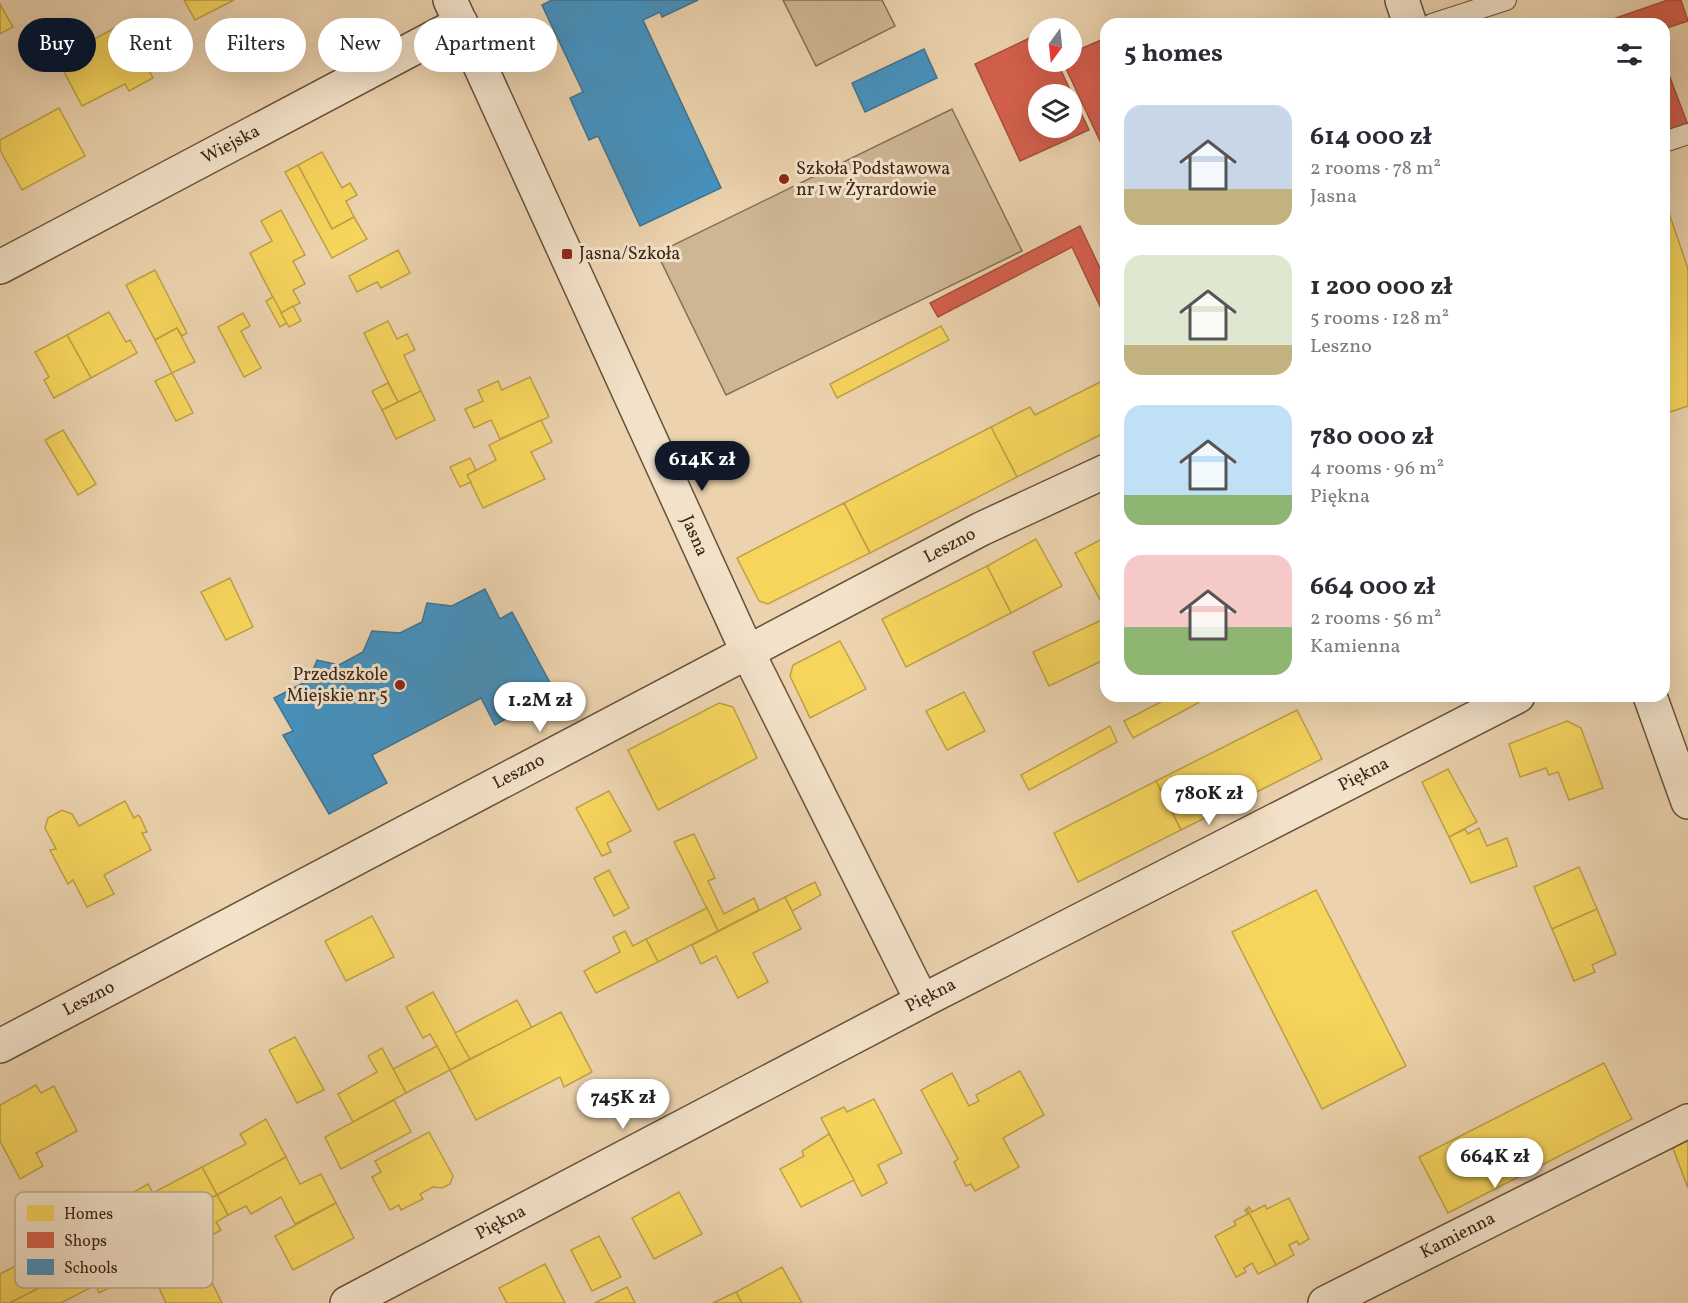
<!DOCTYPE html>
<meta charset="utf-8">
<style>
:root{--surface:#fff;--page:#f2f2f3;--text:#2b2b33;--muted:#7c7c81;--accent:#111827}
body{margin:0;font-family:Vollkorn,serif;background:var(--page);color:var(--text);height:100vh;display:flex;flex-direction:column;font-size:22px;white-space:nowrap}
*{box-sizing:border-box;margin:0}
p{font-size:20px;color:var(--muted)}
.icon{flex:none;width:33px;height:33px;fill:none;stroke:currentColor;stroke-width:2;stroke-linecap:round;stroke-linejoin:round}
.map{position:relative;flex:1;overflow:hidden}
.drawer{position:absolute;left:1100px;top:18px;width:570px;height:684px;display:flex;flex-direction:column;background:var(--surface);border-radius:18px;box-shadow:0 6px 24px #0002}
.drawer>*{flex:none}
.hud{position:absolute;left:18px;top:18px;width:570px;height:54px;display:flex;gap:12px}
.needle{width:39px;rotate:195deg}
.fabs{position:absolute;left:1028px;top:18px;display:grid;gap:12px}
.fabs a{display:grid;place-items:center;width:54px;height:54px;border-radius:50%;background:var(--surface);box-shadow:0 6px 24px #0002;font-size:30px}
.price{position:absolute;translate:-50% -51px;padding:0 14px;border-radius:21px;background:#fff;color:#222;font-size:20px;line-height:39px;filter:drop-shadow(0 2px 3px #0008)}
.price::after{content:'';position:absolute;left:50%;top:36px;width:18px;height:14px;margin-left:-9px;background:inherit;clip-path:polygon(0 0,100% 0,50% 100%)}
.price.current{background:var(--accent);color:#fff}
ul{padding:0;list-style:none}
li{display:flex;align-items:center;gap:18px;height:150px;padding:0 24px}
li span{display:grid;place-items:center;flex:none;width:168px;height:120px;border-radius:18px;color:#555}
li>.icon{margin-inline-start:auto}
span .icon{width:72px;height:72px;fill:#fffc;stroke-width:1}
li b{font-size:26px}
h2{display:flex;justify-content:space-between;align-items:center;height:72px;padding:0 24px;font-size:26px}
.pill{padding:0 21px;border-radius:27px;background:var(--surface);box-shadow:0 6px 24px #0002;font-size:21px;line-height:54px}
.pill.current{background:var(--accent);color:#fff}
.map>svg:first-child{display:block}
.green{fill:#ceb694;stroke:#846e55;stroke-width:1.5}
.homes{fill:#f6d55c;stroke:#bea047;stroke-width:1.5}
.shops{fill:#d6604d;stroke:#a84f3c;stroke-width:1.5;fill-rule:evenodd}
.schools{fill:#4393c3;stroke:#41728f;stroke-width:1.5}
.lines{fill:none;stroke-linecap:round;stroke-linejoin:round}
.service-casing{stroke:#67513c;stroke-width:22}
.minor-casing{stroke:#67513c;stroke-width:36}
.tertiary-casing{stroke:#67513c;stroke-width:36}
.service{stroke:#f3e2ca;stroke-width:20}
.minor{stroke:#f3e2ca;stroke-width:33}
.tertiary{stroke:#f3e2ca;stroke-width:33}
.poi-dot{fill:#8f2418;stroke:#f3e2ca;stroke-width:2}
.labels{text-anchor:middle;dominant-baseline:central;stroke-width:6;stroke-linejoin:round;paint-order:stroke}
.street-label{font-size:18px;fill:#3b2616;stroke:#f3e2ca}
.poi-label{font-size:18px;fill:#3b2616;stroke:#f3e2ca;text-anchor:start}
.key{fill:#f3e2ca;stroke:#bcaa94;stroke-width:1.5}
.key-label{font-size:16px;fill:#3b2616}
</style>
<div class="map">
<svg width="1688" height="1303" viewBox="0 0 1688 1303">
<rect width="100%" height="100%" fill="#ecd3ae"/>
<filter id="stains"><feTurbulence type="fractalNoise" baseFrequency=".00333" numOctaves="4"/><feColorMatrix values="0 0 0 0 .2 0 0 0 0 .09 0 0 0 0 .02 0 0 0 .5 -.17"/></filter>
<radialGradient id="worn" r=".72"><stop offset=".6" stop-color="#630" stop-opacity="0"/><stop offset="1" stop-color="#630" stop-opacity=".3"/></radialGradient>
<g class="green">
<path d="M783,0H882L895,26L816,66Z"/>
<path d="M952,109L1022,251L726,395L657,253Z"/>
</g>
<g class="homes">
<path d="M184,0H234L195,20Z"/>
<path d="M0,4L13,27L0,34Z"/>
<path d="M124,23L153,78L129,91L125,84L82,106L60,64L88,50L85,44Z"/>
<path d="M59,108L85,156L22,190L0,150V140Z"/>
<path d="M322,152L342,188L350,183L357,195L346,201L354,217L332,229L298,165Z"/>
<path d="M298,165L332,229L354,217L367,239L332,258L285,172Z"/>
<path d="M1664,198L1688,269V406L1670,412L1664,393Z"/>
<path d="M281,210L305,255L293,261L305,284L293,290L300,303L281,313L250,253L272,241L261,221Z"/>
<path d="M398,250L410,273L381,288L377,282L357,292L349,276Z"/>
<path d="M155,270L187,333L182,336L177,328L155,340L126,285Z"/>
<path d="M273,297L287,323L280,327L266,301Z"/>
<path d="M293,306L301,321L289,327L281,313Z"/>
<path d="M109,312L126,342L130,340L137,353L91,378L67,335Z"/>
<path d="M243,313L250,326L241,331L261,368L244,377L218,327Z"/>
<path d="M388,321L397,339L407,334L415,350L404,355L421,391L398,402L364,333Z"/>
<path d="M941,326L949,340L837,398L830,384Z"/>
<path d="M177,328L195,362L172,373L155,340Z"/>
<path d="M67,335L91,378L54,398L44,380L49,377L35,352Z"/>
<path d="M172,373L193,413L176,421L155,381Z"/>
<path d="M530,377L549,417L500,439L491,420L474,428L465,409L483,401L478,390L498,381L502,390Z"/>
<path d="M1106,379V432L1017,477L991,427L1030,407L1035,415Z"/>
<path d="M388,383L398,402L382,410L372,391Z"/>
<path d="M421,391L435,420L396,439L382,410Z"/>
<path d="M541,420L552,442L531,452L545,479L483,508L467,475L496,460L489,445Z"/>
<path d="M991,427L1017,477L870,553L844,503Z"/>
<path d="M63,430L96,484L78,495L45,440Z"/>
<path d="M470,458L476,470L467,475L471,482L460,487L450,467Z"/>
<path d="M844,503L870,553L768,604L759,601L737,558Z"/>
<path d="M1106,537V606L1104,607L1075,553Z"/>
<path d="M1036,539L1062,586L1011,613L987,566Z"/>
<path d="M987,566L1011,613L906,667L882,619Z"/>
<path d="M230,578L253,627L226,640L201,592Z"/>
<path d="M1106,618V659L1049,686L1033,652Z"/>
<path d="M840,641L866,689L810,718L790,676L793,665Z"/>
<path d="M964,692L985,731L947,750L926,711Z"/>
<path d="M1172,696H1211L1133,738L1124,721Z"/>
<path d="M719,703L733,707L757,758L658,810L628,750Z"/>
<path d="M1297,710L1322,759L1181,830L1156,781Z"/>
<path d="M1567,721L1581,728L1603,788L1569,800L1558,772L1549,775L1546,768L1520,777L1509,744Z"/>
<path d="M1110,726L1117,742L1029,790L1021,775Z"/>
<path d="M1448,769L1477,822L1449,837L1422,782Z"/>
<path d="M1156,781L1181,830L1078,882L1054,833Z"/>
<path d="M609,791L631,831L607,843L611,852L602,856L576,808Z"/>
<path d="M125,801L134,818L138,815L140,817L147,832L142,833L151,850L104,875L114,894L87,907L73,880L68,884L50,850L56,849L45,828L48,818L62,810L72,814L79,826Z"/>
<path d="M1479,828L1487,846L1507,838L1517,866L1471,883L1449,837L1465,829L1468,834Z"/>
<path d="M694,834L715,878L708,881L724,914L754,898L759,910L718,931L674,842Z"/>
<path d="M1579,867L1597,909L1552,929L1534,887Z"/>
<path d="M609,870L629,908L614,916L594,878Z"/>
<path d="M815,882L821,895L792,911L785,897Z"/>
<path d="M1316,890L1406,1066L1322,1109L1232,932Z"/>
<path d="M785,897L801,929L753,953L768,982L738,998L716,956L701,964L692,945Z"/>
<path d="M707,908L718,931L658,962L646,939Z"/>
<path d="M1597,909L1616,954L1592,965L1595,972L1574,981L1552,929Z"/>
<path d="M372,916L394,957L346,981L325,941Z"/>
<path d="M625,931L633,946L646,939L658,962L596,993L584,971L620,952L613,937Z"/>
<path d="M433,992L470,1059L450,1070L430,1034L423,1038L406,1007Z"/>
<path d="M517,1000L532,1028L470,1059L455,1033Z"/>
<path d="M561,1012L592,1072L564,1087L560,1077L476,1120L450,1070Z"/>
<path d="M295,1037L324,1090L297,1103L269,1050Z"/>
<path d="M437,1046L450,1070L406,1093L393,1069Z"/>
<path d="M382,1048L406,1093L353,1122L338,1094L377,1072L368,1056Z"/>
<path d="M1604,1063L1632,1119L1448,1213L1419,1157Z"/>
<path d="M1020,1071L1044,1115L1003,1138L1019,1167L975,1191L971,1184L966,1186L954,1162L958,1159L921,1090L952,1073L969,1106L979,1101L976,1095Z"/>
<path d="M36,1085L41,1093L54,1086L77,1131L36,1153L43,1166L20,1179L0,1141V1105Z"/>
<path d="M874,1099L902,1153L878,1165L887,1183L862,1196L821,1118L844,1107L847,1112Z"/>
<path d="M394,1100L411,1132L341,1169L325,1137Z"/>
<path d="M266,1119L286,1157L217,1195L202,1167L246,1144L240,1134Z"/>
<path d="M429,1132L453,1176L450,1184L442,1188L433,1187L420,1194L423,1199L401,1210L399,1205L390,1210L372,1177L381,1172L375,1161Z"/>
<path d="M829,1134L854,1180L801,1207L780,1169L804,1156L802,1151Z"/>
<path d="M1688,1139V1188L1672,1146Z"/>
<path d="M286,1157L300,1184L321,1174L336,1203L295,1224L281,1197L251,1214L246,1206L228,1215L217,1195Z"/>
<path d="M202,1167L217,1195L153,1229L134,1192L148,1184L153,1193Z"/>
<path d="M679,1192L702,1234L654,1259L632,1218Z"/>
<path d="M217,1195L228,1215L216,1222L221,1230L211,1236L207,1227L180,1241L168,1220Z"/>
<path d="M1289,1198L1309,1239L1299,1245L1297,1241L1289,1245L1294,1255L1276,1265L1247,1209L1249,1207L1252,1212L1265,1205L1267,1209Z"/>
<path d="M336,1203L354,1238L293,1270L275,1236Z"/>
<path d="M1247,1209L1276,1265L1258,1274L1252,1263L1244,1268L1246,1272L1236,1277L1215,1236L1236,1225L1234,1221L1248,1214L1245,1210Z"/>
<path d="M599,1236L621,1277L592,1291L571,1250Z"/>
<path d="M114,1249L128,1278L99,1293L96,1285L88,1289L77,1268Z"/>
<path d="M37,1255L52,1282L10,1303H0V1274Z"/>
<path d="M545,1264L565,1303H507L499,1288Z"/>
<path d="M203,1265L222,1303H166L159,1288Z"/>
<path d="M782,1267L802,1303H742L736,1292Z"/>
<path d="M77,1268L88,1289L61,1303H10Z"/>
<path d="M627,1287L635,1303H595Z"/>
<path d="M736,1292L742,1303H713Z"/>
</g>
<g class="shops">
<path d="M1668,0H1681L1688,21L1664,29V24H1618L1616,18Z"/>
<path d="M1038,34V62H1057L1089,130L1020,161L975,64ZM1038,94H1071V128H1038Z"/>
<path d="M1106,38V154L1063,62H1071V53Z"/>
<path d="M1669,75L1688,125L1664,134V78Z"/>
<path d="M1080,226L1106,281V319L1072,247L938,317L930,303Z"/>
</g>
<g class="schools">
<path d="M552,0H698L662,17L660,12L643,20L721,188L640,226L598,136L589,140L570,98L583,92L542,5Z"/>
<path d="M924,49L937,78L865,112L852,83Z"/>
<path d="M485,589L500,619L512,612L555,692L495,725L481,698L372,755L387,783L329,814L283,735L293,731L274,698L309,680L317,660L339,665L363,652L372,631L400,633L422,622L427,603L452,606Z"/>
</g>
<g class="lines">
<g class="service-casing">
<g id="service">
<path d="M1432,24L1506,0"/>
<path d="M1664,142L1688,134"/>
</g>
</g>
<g class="minor-casing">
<g id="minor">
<path d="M450,0L748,653L922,1001"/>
<path d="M0,267L461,23"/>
<path d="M0,1046L981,529L1106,471"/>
<path d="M347,1303L922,1001L1518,696"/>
<path d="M1325,1303L1688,1121"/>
</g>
</g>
<g class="tertiary-casing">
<g id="tertiary">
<path d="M1402,0L1410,24"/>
<path d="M1650,696L1688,802"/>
</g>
</g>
<use href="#service" class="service"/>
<use href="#minor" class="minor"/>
<use href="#tertiary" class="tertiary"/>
</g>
<g class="poi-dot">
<circle cx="784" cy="179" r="6"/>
<rect x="561" y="248" width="12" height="12" rx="3"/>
<circle cx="400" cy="685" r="6"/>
</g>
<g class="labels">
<g class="street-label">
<text transform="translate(231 145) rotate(-28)">Wiejska</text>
<text transform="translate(694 536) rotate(66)">Jasna</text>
<text transform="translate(950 546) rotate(-28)">Leszno</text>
<text transform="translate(519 772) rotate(-28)">Leszno</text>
<text transform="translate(1364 775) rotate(-27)">Piękna</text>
<text transform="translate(931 996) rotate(-27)">Piękna</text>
<text transform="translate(89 999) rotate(-28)">Leszno</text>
<text transform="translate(501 1223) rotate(-28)">Piękna</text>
<text transform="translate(1458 1236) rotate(-27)">Kamienna</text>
</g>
<g class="poi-label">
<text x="796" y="169">Szkoła Podstawowa<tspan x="796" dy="21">nr 1 w Żyrardowie</tspan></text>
<text x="579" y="254">Jasna/Szkoła</text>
<text x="388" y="675" text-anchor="end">Przedszkole<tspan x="388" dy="21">Miejskie nr 5</tspan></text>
</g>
</g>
<rect x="15" y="1192" width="198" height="96" rx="9" class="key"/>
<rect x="27" y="1205" width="27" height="16" fill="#f6d55c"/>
<rect x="27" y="1232" width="27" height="16" fill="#d6604d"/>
<rect x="27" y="1259" width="27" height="16" fill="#4393c3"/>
<g class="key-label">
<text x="64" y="1219">Homes</text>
<text x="64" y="1246">Shops</text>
<text x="64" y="1273">Schools</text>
</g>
<rect width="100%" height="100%" filter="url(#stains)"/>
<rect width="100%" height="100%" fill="url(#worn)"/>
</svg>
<div class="fabs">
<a><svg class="needle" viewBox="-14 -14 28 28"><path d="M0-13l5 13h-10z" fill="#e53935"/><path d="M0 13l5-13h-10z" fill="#7c7c81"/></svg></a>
<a><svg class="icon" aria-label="layers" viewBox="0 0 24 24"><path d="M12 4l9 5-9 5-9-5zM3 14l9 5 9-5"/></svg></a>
</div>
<b class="price current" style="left:702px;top:492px">614K zł</b>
<b class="price" style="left:540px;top:733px">1.2M zł</b>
<b class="price" style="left:1209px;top:826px">780K zł</b>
<b class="price" style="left:623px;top:1130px">745K zł</b>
<b class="price" style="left:1495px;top:1189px">664K zł</b>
<div class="hud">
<a class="pill current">Buy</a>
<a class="pill">Rent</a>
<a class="pill">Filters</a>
<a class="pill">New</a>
<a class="pill">Apartment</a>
</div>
<section class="drawer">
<h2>5 homes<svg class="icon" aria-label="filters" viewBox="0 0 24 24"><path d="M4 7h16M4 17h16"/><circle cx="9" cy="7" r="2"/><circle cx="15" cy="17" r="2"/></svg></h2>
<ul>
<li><span style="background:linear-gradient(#c9d6e8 70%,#c2b280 0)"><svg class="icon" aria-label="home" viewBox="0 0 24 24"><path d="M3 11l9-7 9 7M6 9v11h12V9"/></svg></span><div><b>614 000 zł</b><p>2 rooms · 78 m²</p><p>Jasna</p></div></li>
<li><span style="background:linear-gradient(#dfe7d0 75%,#c2b280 0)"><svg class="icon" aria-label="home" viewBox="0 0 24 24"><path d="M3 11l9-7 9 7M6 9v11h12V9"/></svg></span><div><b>1 200 000 zł</b><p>5 rooms · 128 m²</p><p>Leszno</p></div></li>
<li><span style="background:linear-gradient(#bfe0f5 75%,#8fb573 0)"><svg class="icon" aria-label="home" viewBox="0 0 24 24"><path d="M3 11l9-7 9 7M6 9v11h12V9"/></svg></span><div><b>780 000 zł</b><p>4 rooms · 96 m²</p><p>Piękna</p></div></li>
<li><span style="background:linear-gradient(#f6c9c9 60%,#8fb573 0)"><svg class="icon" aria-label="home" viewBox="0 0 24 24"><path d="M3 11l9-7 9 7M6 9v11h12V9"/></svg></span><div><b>664 000 zł</b><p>2 rooms · 56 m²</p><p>Kamienna</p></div></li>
</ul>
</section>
</div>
